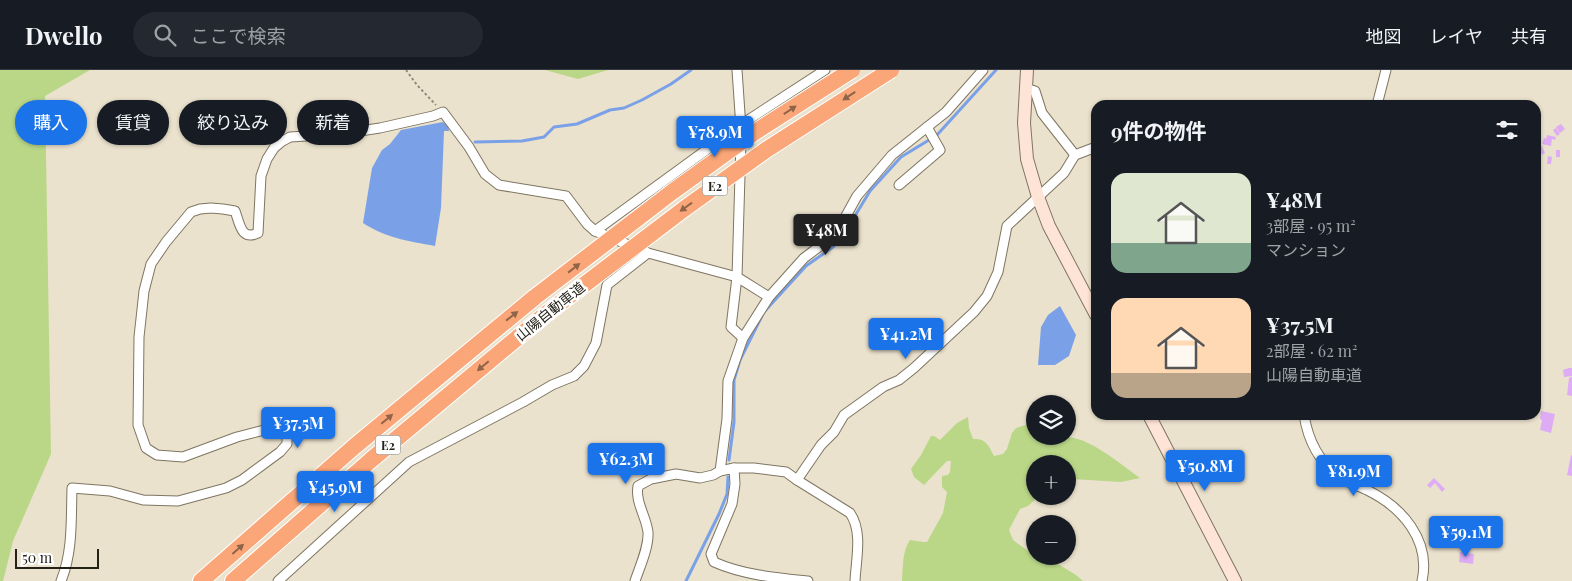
<!DOCTYPE html>
<html lang="ja">
<meta charset="utf-8">
<style>
:root{--surface:#171b24;--page:#242831;--text:#f1f3f6;--muted:#9ea1a6;--line:#363941;--accent:#1a73e8}
body{margin:0;font-family:"Playfair Display","Noto Sans JP",serif;background:var(--page);color:var(--text);height:100vh;display:flex;flex-direction:column;font-size:19px;white-space:nowrap}
*{box-sizing:border-box;margin:0}
p{font-size:16px;color:var(--muted)}
.icon{flex:none;width:28px;height:28px;fill:none;stroke:currentColor;stroke-width:2;stroke-linecap:round;stroke-linejoin:round}
.map{position:relative;flex:1;overflow:hidden}
.details{position:absolute;left:1091px;top:30px;width:450px;height:320px;display:flex;flex-direction:column;background:var(--surface);border-radius:15px;box-shadow:0 1px 4px #0004}
.details>*{flex:none}
.banner{position:absolute;left:15px;top:30px;width:475px;height:45px;display:flex;gap:10px}
.tools{position:absolute;left:1026px;top:325px;display:grid;gap:10px}
.tools a{display:grid;place-items:center;width:50px;height:50px;border-radius:50%;background:var(--surface);box-shadow:0 1px 4px #0004;font-size:25px}
.scale{position:absolute;left:15px;bottom:12px;width:84px;box-sizing:border-box;padding-left:5px;border:2px solid #242119;border-top:0;font-size:14px;line-height:18px;white-space:nowrap;color:#242119;-webkit-text-stroke:4px #fff;paint-order:stroke}
.price{position:absolute;translate:-50% -42px;padding:0 11px;border-radius:5px;background:var(--accent);color:#fff;font-size:16px;line-height:32px;filter:drop-shadow(0 1px 2px #0008)}
.price::after{content:'';position:absolute;left:50%;top:30px;width:15px;height:11px;margin-left:-8px;background:inherit;clip-path:polygon(0 0,100% 0,50% 100%)}
.price.selected{background:#222;color:#fff}
ul{padding:0;list-style:none}
li{display:flex;align-items:center;gap:15px;height:125px;padding:0 20px}
li span{display:grid;place-items:center;flex:none;width:140px;height:100px;border-radius:15px;color:#555}
li>.icon{margin-inline-start:auto}
span .icon{width:60px;height:60px;fill:#fffc;stroke-width:1}
li b{font-size:21px}
h2{display:flex;justify-content:space-between;align-items:center;height:60px;padding:0 20px;font-size:21px}
.chip{padding:0 18px;border-radius:22px;background:var(--surface);box-shadow:0 1px 4px #0004;font-size:18px;line-height:45px}
.chip.selected{background:var(--accent);color:#fff}
header{display:flex;align-items:center;gap:30px;box-sizing:border-box;height:70px;padding:0 25px;background:var(--surface);border-bottom:1px solid var(--line)}
header strong{font-size:24px}
nav{display:flex;gap:28px;margin-inline-start:auto;font-size:18px}
.search{width:350px;height:45px;background:var(--page);display:flex;align-items:center;gap:12px;box-sizing:border-box;padding:0 18px;border-radius:28px;color:var(--muted);font-size:19px}
.map>svg:first-child{display:block}
.green{fill:#b9d787}
.water{fill:#7aa1e8}
.lines{fill:none;stroke-linecap:round;stroke-linejoin:round}
.stream{stroke:#7aa1e8;stroke-width:3}
.building{fill:#ddacf5}
.street-casing{stroke:#7e7562;stroke-width:11}
.secondary-casing{stroke:#7e7562;stroke-width:14}
.highway-casing{stroke:#fff;stroke-width:18}
.path{stroke:#90897a;stroke-width:2;stroke-dasharray:2.5 2.5;stroke-linecap:butt}
.street{stroke:#fff;stroke-width:9}
.secondary{stroke:#fee4d6;stroke-width:12}
.highway{stroke:#fba678;stroke-width:16}
.highway-bridge-casing{stroke:#fff;stroke-width:18;stroke-linecap:butt}
.highway-bridge{stroke:#fba678;stroke-width:16}
.oneway{fill:#906448}
.labels{text-anchor:middle;dominant-baseline:central;stroke-width:5;stroke-linejoin:round;paint-order:stroke}
.shield{fill:#fff;stroke:#66645e;stroke-width:1}
.shield-label{font-size:12px;font-weight:bold;fill:#242119}
.street-label{font-size:14px;fill:#242119;stroke:#fff}
</style>
<header>
<strong>Dwello</strong>
<div class="search"><svg class="icon" aria-label="search" viewBox="0 0 24 24"><circle cx="10" cy="10" r="6"/><path d="M15 15l6 6"/></svg>ここで検索</div>
<nav><a>地図</a><a>レイヤ</a><a>共有</a></nav>
</header>
<div class="map">
<svg width="1572" height="511" viewBox="0 0 1572 511">
<rect width="100%" height="100%" fill="#ebe2cd"/>
<g class="green">
<path d="M0,0H90L45,26L51,384L13,471L3,511H0Z"/>
<path d="M545,0H608L578,9Z"/>
<path d="M968,347L969,358L973,369C986,368 989,376 994,386L1003,384L1007,379L1012,363L1016,358L1032,353L1035,354V366C1048,366 1061,366 1074,368C1096,373 1122,395 1140,408L1121,412L1072,409L1068,408V394H1035V426H1039L1028,436L1020,439L1009,460L1013,470L1035,486H1045L1076,505L1083,511H902C903,498 902,481 910,470L923,472H927L943,443L947,422L942,417V406L948,405L950,402L951,391H947L944,394L924,415L914,407L911,399L921,385L931,366H934L940,370L957,353Z"/>
</g>
<g class="water">
<path d="M443,52L448,56L449,61H444L441,138L435,176C408,171 386,168 363,153L372,98L382,80L390,74L401,60Z"/>
<path d="M1060,236L1076,265L1069,286L1055,295H1038L1041,257L1048,245Z"/>
</g>
<g class="lines">
<g class="stream">
<path d="M937,65L996,0"/>
<path d="M475,72L522,71L544,67L554,57L577,54L610,40L624,38L642,30L671,14L691,0"/>
<path d="M729,390L734,352V310L740,290L764,242L806,196L833,177L841,169L870,121L901,87L929,70"/>
<path d="M686,511L719,444L727,424L728,407"/>
</g>
</g>
<g class="building">
<path d="M1561,54L1565,59L1560,63L1556,57Z"/>
<path d="M1556,58L1560,64L1557,66L1553,60Z"/>
<path d="M1547,65L1556,67L1555,70L1552,69L1551,76L1542,74L1544,68L1546,69Z"/>
<path d="M1542,76L1545,83L1542,85L1539,78Z"/>
<rect x="1556" y="80" width="4" height="7"/>
<path d="M1548,86L1552,87L1551,94H1547Z"/>
<path d="M1569,298H1572V306L1564,307L1563,300Z"/>
<path d="M1572,307V326L1567,325L1569,308Z"/>
<path d="M1541,341L1555,344L1551,363L1540,360L1542,350L1540,349Z"/>
<path d="M1571,385L1572,386V406L1567,405Z"/>
<path d="M1434,408L1445,419L1442,422L1435,413L1430,418L1427,415Z"/>
<path d="M1497,451L1500,452L1497,459L1494,458Z"/>
<path d="M1460,482L1474,484L1473,494L1459,492Z"/>
</g>
<g class="lines">
<g class="street-casing">
<g id="street">
<path d="M737,0L741,58"/>
<path d="M1025,18L1035,21L1042,43L1075,85"/>
<path d="M1377,35L1386,0"/>
<path d="M741,71L737,207L731,257L743,268"/>
<path d="M899,115L940,80L927,57"/>
<path d="M595,161L742,54L825,0"/>
<path d="M1304,345C1308,370 1318,391 1339,407C1347,413 1358,415 1367,420C1402,437 1431,470 1422,511"/>
<path d="M734,398H754L786,402L797,410L821,375L834,362L844,345L883,317L899,310L914,298L974,242L987,226L998,202L1007,156L1064,103L1075,85L1096,77"/>
<path d="M720,401L727,349L728,311L743,268L769,227L804,188L836,164L857,126L892,85L946,42L983,0"/>
<path d="M797,410L850,443C863,462 856,489 855,511"/>
<path d="M61,511C73,482 71,449 72,418L110,421L143,430L178,431L226,418L242,410L280,382L287,374V364L281,359H268L237,367L183,387L157,385L146,378L138,355L139,267L144,221L151,194L166,172L191,142L200,139L211,138L223,139L235,141C240,154 241,171 258,163L261,106L267,89L274,78L281,72L290,67L340,64L380,58L433,46L443,42L469,77L485,104L499,115L566,126L587,154L595,161L648,183L737,207L769,227"/>
<path d="M278,511L409,392L523,332L552,315L574,306L584,296L596,273L607,215L648,183"/>
<path d="M635,511C640,496 649,477 648,462C646,446 635,432 638,416L651,409L676,404L700,408L713,405L720,401L734,398L735,414L732,434L711,484L714,492C743,505 777,508 808,511"/>
</g>
</g>
<g class="secondary-casing">
<g id="secondary">
<path d="M1027,0L1024,53L1027,89L1038,127L1049,156L1096,245"/>
<path d="M1149,345L1235,511"/>
</g>
</g>
<g class="highway-casing">
<g id="highway">
<path d="M201,511L355,376L535,227"/>
<path d="M233,511L371,390L547,243"/>
</g>
</g>
<path class="path" d="M406,0L417,15L436,35"/>
<use href="#street" class="street"/>
<use href="#secondary" class="secondary"/>
<use href="#highway" class="highway"/>
<g class="highway-bridge-casing">
<g id="highway-bridge">
<path d="M535,227L672,122L755,62L852,0"/>
<path d="M547,243L684,139L766,80L891,0"/>
</g>
</g>
<use href="#highway-bridge" class="highway-bridge"/>
</g>
<defs><path id="oneway-solid" d="M-6-.8H1V-3.2L6.5 0L1 3.2V.8H-6Z" transform="scale(1.25)"/></defs>
<g class="oneway">
<use href="#oneway-solid" transform="translate(849 26) rotate(147)"/>
<use href="#oneway-solid" transform="translate(790 40) rotate(-33)"/>
<use href="#oneway-solid" transform="translate(686 137) rotate(144)"/>
<use href="#oneway-solid" transform="translate(574 198) rotate(-38)"/>
<use href="#oneway-solid" transform="translate(512 246) rotate(-38)"/>
<use href="#oneway-solid" transform="translate(483 296) rotate(140)"/>
<use href="#oneway-solid" transform="translate(387 349) rotate(-40)"/>
<use href="#oneway-solid" transform="translate(238 479) rotate(-41)"/>
</g>
<g class="labels">
<g class="shield">
<rect x="702.5" y="106.5" width="25" height="19" rx="4"/>
<rect x="375.5" y="365.5" width="25" height="19" rx="4"/>
</g>
<g class="shield-label">
<text x="715" y="116">E2</text>
<text x="388" y="375">E2</text>
</g>
<g class="street-label">
<text transform="translate(550 241) rotate(-39)">山陽自動車道</text>
</g>
</g>
</svg>
<div class="tools">
<a><svg class="icon" aria-label="layers" viewBox="0 0 24 24"><path d="M12 4l9 5-9 5-9-5zM3 14l9 5 9-5"/></svg></a>
<a>+</a>
<a>−</a>
</div>
<div class="scale">50 m</div>
<b class="price" style="left:715px;top:88px">¥78.9M</b>
<b class="price selected" style="left:826px;top:186px">¥48M</b>
<b class="price" style="left:906px;top:290px">¥41.2M</b>
<b class="price" style="left:298px;top:379px">¥37.5M</b>
<b class="price" style="left:626px;top:415px">¥62.3M</b>
<b class="price" style="left:1205px;top:422px">¥50.8M</b>
<b class="price" style="left:1354px;top:427px">¥81.9M</b>
<b class="price" style="left:335px;top:443px">¥45.9M</b>
<b class="price" style="left:1466px;top:488px">¥59.1M</b>
<div class="banner">
<a class="chip selected">購入</a>
<a class="chip">賃貸</a>
<a class="chip">絞り込み</a>
<a class="chip">新着</a>
</div>
<section class="details">
<h2>9件の物件<svg class="icon" aria-label="filters" viewBox="0 0 24 24"><path d="M4 7h16M4 17h16"/><circle cx="9" cy="7" r="2"/><circle cx="15" cy="17" r="2"/></svg></h2>
<ul>
<li><span style="background:linear-gradient(#dfe7d0 70%,#7fa58c 0)"><svg class="icon" aria-label="home" viewBox="0 0 24 24"><path d="M3 11l9-7 9 7M6 9v11h12V9"/></svg></span><div><b>¥48M</b><p>3部屋 · 95 m²</p><p>マンション</p></div></li>
<li><span style="background:linear-gradient(#ffd9b3 75%,#b9a48a 0)"><svg class="icon" aria-label="home" viewBox="0 0 24 24"><path d="M3 11l9-7 9 7M6 9v11h12V9"/></svg></span><div><b>¥37.5M</b><p>2部屋 · 62 m²</p><p>山陽自動車道</p></div></li>
</ul>
</section>
</div>
